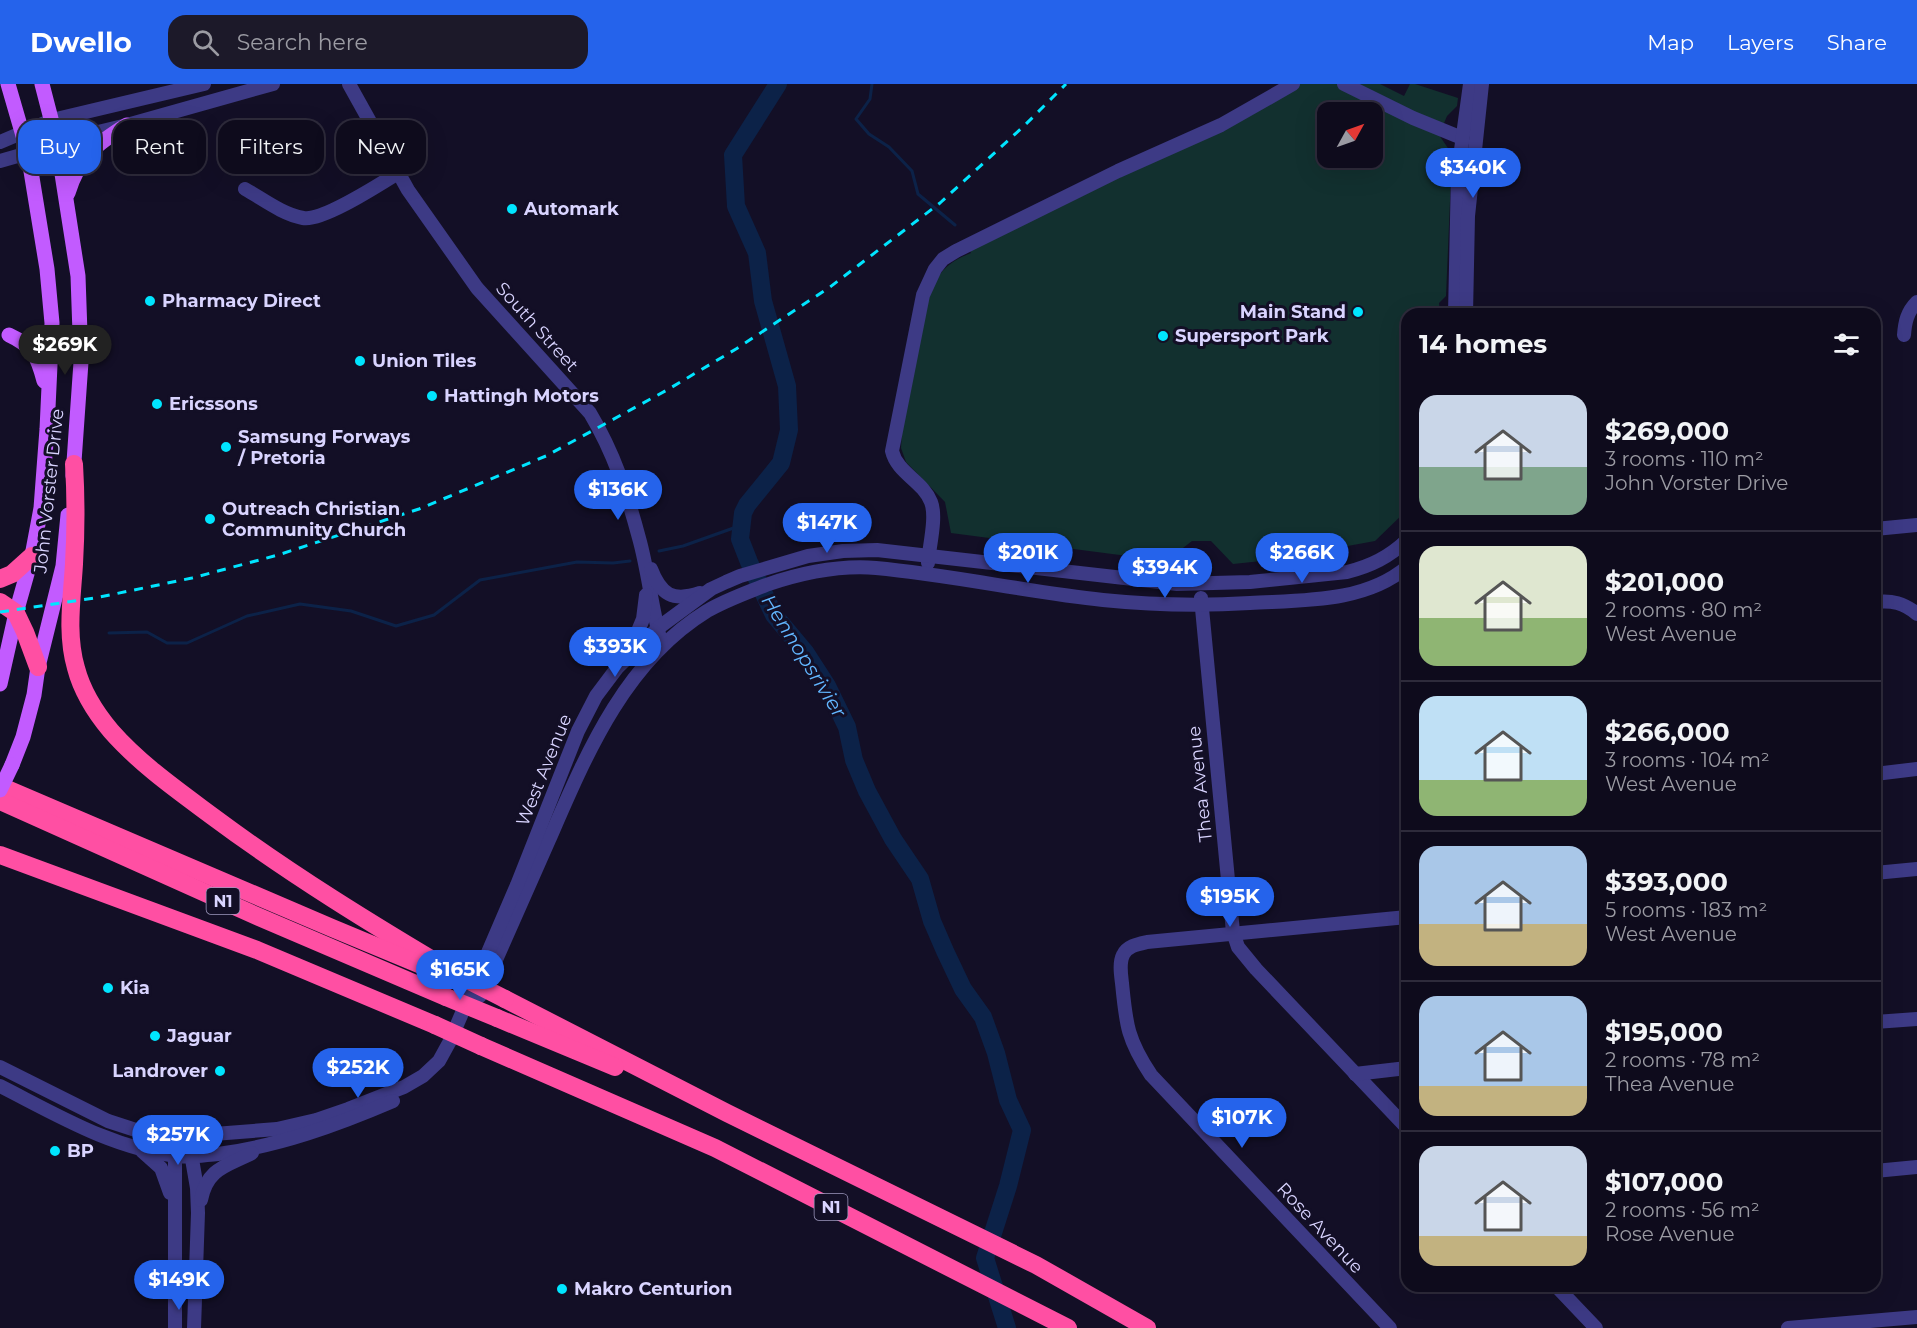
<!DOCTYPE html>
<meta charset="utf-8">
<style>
:root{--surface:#0e0b1c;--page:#1c1929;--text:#f1f3f6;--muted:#9b9ba3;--line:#2e2b3b;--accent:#2563eb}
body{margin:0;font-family:Montserrat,sans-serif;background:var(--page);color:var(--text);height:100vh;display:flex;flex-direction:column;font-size:22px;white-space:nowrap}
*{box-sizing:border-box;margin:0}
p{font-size:20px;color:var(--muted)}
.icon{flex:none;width:33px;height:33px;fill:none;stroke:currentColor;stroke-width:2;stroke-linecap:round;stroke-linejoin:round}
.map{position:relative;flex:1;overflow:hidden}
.side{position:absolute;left:1401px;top:224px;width:480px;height:984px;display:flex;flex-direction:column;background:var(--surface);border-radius:18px;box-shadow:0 6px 24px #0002,0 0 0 2px var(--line)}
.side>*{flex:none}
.top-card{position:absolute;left:18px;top:36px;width:570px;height:54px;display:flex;gap:12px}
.needle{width:39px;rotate:50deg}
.fabs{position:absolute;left:1317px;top:18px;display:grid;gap:12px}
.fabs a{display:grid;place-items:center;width:66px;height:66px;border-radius:12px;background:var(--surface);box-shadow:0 6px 24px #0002,0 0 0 2px var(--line);font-size:30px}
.price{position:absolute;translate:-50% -51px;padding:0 14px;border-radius:21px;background:var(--accent);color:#fff;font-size:20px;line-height:39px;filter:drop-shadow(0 2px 3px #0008)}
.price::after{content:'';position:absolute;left:50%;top:36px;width:18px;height:14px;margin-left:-9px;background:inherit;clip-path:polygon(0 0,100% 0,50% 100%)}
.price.active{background:#222;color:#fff}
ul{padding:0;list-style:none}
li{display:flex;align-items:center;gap:18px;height:150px;padding:0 18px}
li+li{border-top:2px solid var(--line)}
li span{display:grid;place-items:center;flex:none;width:168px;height:120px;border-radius:18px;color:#555}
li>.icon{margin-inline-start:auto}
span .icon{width:72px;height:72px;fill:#fffc;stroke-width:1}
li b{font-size:26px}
h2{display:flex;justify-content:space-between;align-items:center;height:72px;padding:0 18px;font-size:26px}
.pill{padding:0 21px;border-radius:18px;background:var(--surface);box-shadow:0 6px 24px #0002,0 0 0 2px var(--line);font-size:21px;line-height:54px}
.pill.active{background:var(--accent);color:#fff}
header{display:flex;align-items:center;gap:36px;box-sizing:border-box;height:84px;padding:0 30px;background:var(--accent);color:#fff}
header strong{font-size:28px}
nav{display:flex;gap:33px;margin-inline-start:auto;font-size:21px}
.search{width:420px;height:54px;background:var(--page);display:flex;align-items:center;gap:15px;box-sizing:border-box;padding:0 21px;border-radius:18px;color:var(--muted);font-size:22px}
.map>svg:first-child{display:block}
.green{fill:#12302f;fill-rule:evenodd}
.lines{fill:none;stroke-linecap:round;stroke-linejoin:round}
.stream{stroke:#0c2248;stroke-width:3}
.river{stroke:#0c2248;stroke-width:18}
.minor{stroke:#3d3a85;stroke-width:14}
.major{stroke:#c25bff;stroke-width:15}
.highway{stroke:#ff4fa3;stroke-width:18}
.rail{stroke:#00e5ff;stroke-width:3;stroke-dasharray:9 8;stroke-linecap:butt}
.major-bridge{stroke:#c25bff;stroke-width:15}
.highway-bridge{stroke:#ff4fa3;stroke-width:18}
.poi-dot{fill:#00e5ff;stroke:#130f26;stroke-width:2}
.labels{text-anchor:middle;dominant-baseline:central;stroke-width:6;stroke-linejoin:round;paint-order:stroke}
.shield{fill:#130f26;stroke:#9e99be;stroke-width:1.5}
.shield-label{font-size:16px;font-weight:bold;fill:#d9d4ff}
.poi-label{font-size:18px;font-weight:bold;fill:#d9d4ff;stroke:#130f26;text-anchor:start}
.street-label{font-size:18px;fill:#d9d4ff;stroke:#130f26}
.water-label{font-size:20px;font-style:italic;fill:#62b6ff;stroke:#130f26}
</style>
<header>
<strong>Dwello</strong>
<div class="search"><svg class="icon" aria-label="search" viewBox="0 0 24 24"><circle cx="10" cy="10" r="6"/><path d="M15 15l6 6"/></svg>Search here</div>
<nav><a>Map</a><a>Layers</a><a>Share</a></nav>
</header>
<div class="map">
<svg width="1917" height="1244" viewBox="0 0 1917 1244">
<rect width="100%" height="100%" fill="#130f26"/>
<path class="green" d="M1281,0H1380L1404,12L1410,0H1415L1458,14L1457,22L1447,32L1439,51L1452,70L1446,212L1439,219L1440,229L1407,230V426L1375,457L1271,476L1233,480L1211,457H1192L1166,477L951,449L945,418L906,378L901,364L902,347L931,203C943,184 951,177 971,169L966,156L1217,36ZM1328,28H1372V74H1328Z"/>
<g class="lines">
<g class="stream">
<path d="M872,0L870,15L856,35L869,50L889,63L912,87L918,110L955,141"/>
<path d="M659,467L683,462L742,441"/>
<path d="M109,549L147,548L167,559H187L247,532L300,520L351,527L396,542L434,531L480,496L577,478L613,479L630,477"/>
</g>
<path class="river" d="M778,0L733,71L736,122L757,169L763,217L787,302L789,346L781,379L747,421L743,429L740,455L749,478L774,531L805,568L827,602L847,643L854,676L867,707L893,755L920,795L932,837L945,867L963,905L983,933L996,969L1008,1016L1022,1046L1008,1102L985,1174L1007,1244"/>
<g class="minor">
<path d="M349,0L408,106L477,204L590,329C614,369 627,409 639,454C648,486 651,519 659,550"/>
<path d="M1344,0L1413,34L1462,54"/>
<path d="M0,58L52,36L204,0"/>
<path d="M0,77L28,69L57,58L127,41L273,0"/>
<path d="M245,105C263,115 282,130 303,134C322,138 380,100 398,89"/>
<path d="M1455,230L1458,88L1470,0"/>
<path d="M1466,230L1468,132L1482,0"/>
<path d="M1904,251C1905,238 1907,228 1917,218"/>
<path d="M1875,445L1917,441"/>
<path d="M928,479C929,463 937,433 931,418C923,397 897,389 892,367L923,211L935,185L943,175L956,167L1118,87L1221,41L1293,0"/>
<path d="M651,485C661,511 673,518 700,509"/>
<path d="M1201,514L1233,848L1238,863L1256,885L1407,1044"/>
<path d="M1875,518C1892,516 1904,519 1917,530"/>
<path d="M631,564L643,535L646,511"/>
<path d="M1875,690L1917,685"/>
<path d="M1875,789L1917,785"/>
<path d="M480,912C503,860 526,808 549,756C586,671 624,578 707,527C726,516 746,509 766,501C801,489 839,481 876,484C952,491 1027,508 1103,516C1152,521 1201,522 1250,519C1303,516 1364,519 1407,483"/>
<path d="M1875,938L1917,935"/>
<path d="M0,983L108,1037L151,1051L175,1053L277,1045L316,1036L348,1025L404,1003L423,992L439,977L450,957L517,801L578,647L596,612L617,584L658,544L711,505L726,498L740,492L808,472L843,467L877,466L1177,500L1250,498L1347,488C1371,482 1389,473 1407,456"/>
<path d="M1355,990L1407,984"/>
<path d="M0,1002C57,1031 113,1065 178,1072C191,1074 205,1071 218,1070C279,1062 337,1041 393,1017"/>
<path d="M188,1052L197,1104L198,1129L194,1244"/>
<path d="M142,1067L161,1084L170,1109"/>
<path d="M1875,1087L1917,1083"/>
<path d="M201,1116C207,1084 227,1082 252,1069"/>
<path d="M1556,1202L1596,1244"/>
<path d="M175,1244V1063"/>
<path d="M1390,1244L1151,991C1127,955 1126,940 1122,899C1121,891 1119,879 1123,871C1127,862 1138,860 1147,858L1407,833"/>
<path d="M1788,1244L1917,1233"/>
</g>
<g class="major">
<path d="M42,0L57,58L78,192L81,278L73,392"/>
<path d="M68,109C79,73 96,60 127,41"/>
<path d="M9,251C33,262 38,273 44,297"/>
<path d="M0,600L16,529L32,472L41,424L47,345L52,239L47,185L28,69L8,0"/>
<path d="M12,681L23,653L34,611L38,583L63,482L68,431"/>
</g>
<g class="highway">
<path d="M74,380C76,413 76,446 74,480C72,514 66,550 76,584C82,607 95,628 111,647C140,680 177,706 212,732C290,790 373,841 456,890"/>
<path d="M0,495L12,490L32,472"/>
<path d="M0,518L16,529L25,548L38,583"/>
<path d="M0,702L332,844L433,886"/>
<path d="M0,717L259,833L446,913"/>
<path d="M0,771L257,866L435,941"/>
<path d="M505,915L727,1029L1036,1181L1147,1244"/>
<path d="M497,934L615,983"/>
<path d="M481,962L715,1064L1068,1244"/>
</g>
<path class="rail" d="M0,528L95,514L192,494L278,471L419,425L546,372L667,306L736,265L830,203L940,119L1025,41L1066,0"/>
<path class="major-bridge" d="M0,706L12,681"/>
<g class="highway-bridge">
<path d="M456,890L505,915"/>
<path d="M446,913L497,934"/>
<path d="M435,941L481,962"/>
</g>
</g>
<g class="poi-dot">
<circle cx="512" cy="125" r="6"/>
<circle cx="150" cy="217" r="6"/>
<circle cx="1358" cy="228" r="6"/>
<circle cx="1163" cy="252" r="6"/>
<circle cx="360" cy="277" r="6"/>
<circle cx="432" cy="312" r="6"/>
<circle cx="157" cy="320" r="6"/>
<circle cx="226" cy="363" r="6"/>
<circle cx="210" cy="435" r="6"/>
<circle cx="108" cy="904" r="6"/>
<circle cx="155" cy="952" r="6"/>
<circle cx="220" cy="987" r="6"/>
<circle cx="55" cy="1067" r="6"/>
<circle cx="562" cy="1205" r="6"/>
</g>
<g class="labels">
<g class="shield">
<rect x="206.5" y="804" width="33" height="26" rx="4.5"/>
<rect x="814.5" y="1110" width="33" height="26" rx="4.5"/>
</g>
<g class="shield-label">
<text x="223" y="817">N1</text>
<text x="831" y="1123">N1</text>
</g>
<g class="poi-label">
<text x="524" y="125">Automark</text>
<text x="162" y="217">Pharmacy Direct</text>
<text x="1346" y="228" text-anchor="end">Main Stand</text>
<text x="1175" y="252">Supersport Park</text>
<text x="372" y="277">Union Tiles</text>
<text x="444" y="312">Hattingh Motors</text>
<text x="169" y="320">Ericssons</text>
<text x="238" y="353">Samsung Forways<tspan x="238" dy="21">/ Pretoria</tspan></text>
<text x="222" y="425">Outreach Christian<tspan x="222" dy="21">Community Church</tspan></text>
<text x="120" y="904">Kia</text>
<text x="167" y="952">Jaguar</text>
<text x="208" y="987" text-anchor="end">Landrover</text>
<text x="67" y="1067">BP</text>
<text x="574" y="1205">Makro Centurion</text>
</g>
<g class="street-label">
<text transform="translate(537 243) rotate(48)">South Street</text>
<text transform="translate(49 407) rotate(-84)">John Vorster Drive</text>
<text transform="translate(544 686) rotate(-68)">West Avenue</text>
<text transform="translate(1200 700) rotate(-96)">Thea Avenue</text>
<text transform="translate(1320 1144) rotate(47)">Rose Avenue</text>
</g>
<g class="water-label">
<text transform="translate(804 572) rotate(58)">Hennopsrivier</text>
</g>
</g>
</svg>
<div class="fabs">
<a><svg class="needle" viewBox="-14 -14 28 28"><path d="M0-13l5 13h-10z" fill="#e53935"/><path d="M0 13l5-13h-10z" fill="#9b9ba3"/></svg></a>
</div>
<b class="price" style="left:1473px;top:115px">$340K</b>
<b class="price active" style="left:65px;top:292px">$269K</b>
<b class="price" style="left:618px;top:437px">$136K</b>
<b class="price" style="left:827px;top:470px">$147K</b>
<b class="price" style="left:1028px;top:500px">$201K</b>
<b class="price" style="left:1302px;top:500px">$266K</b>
<b class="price" style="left:1165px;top:515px">$394K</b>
<b class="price" style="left:615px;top:594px">$393K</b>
<b class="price" style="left:1230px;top:844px">$195K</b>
<b class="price" style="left:460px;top:917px">$165K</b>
<b class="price" style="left:358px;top:1015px">$252K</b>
<b class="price" style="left:1242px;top:1065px">$107K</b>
<b class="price" style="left:178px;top:1082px">$257K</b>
<b class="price" style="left:179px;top:1227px">$149K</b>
<div class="top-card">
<a class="pill active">Buy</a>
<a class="pill">Rent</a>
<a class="pill">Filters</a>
<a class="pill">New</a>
</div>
<section class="side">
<h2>14 homes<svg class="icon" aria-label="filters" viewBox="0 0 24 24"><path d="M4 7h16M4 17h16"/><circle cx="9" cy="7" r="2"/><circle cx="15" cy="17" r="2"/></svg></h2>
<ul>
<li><span style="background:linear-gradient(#c9d6e8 60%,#7fa58c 0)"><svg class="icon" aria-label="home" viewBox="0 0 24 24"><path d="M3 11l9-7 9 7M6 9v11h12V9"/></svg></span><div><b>$269,000</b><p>3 rooms · 110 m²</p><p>John Vorster Drive</p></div></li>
<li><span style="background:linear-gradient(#dfe7d0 60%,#8fb573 0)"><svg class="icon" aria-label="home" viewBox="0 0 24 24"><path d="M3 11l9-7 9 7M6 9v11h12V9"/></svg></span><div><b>$201,000</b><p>2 rooms · 80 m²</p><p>West Avenue</p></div></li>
<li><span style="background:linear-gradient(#bfe0f5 70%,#8fb573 0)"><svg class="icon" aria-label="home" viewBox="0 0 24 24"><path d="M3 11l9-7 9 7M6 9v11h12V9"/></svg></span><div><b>$266,000</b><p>3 rooms · 104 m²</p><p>West Avenue</p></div></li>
<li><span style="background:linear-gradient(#a9c7e8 65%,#c2b280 0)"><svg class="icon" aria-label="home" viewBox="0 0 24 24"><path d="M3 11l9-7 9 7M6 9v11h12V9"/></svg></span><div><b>$393,000</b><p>5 rooms · 183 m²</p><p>West Avenue</p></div></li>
<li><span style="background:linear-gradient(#a9c7e8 75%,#c2b280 0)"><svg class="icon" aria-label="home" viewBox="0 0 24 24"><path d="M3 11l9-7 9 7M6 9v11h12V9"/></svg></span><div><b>$195,000</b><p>2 rooms · 78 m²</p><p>Thea Avenue</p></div></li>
<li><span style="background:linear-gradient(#c9d6e8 75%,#c2b280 0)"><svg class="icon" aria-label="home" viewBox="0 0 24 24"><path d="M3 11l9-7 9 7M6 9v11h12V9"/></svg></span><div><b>$107,000</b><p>2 rooms · 56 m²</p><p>Rose Avenue</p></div></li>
</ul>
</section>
</div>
